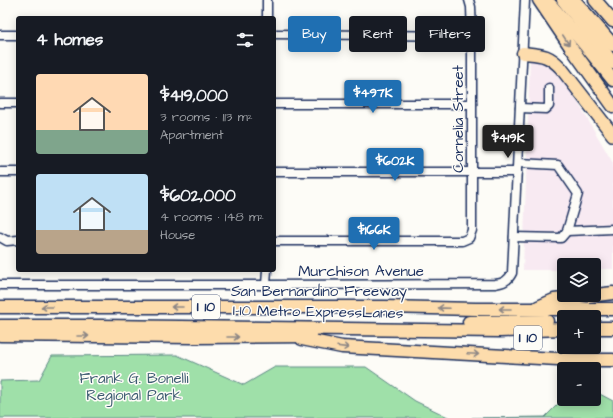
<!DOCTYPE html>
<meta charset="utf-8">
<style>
:root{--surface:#171b24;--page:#242831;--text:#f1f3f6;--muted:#9ea1a6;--accent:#1f6fb2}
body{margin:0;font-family:"Architects Daughter",sans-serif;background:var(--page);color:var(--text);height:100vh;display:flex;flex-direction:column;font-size:15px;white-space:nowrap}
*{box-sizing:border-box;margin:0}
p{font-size:13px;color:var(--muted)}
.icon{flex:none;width:22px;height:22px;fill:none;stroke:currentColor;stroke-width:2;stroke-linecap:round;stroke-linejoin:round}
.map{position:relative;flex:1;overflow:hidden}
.drawer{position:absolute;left:16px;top:16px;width:260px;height:256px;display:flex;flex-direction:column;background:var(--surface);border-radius:4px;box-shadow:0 2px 10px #0003}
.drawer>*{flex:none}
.banner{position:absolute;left:288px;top:16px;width:265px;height:36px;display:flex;gap:8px}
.controls{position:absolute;left:557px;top:258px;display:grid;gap:8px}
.controls a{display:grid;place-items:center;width:44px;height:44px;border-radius:4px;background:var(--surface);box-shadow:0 2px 10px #0003;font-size:20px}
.price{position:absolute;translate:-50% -34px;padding:0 9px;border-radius:4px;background:var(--accent);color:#fff;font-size:13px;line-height:26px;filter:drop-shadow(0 1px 2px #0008)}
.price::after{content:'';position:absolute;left:50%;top:24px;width:12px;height:9px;margin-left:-6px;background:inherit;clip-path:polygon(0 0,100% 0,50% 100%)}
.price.on{background:#222;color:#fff}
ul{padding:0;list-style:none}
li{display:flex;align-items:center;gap:12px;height:100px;padding:0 20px}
li span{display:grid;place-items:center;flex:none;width:112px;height:80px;border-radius:4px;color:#555}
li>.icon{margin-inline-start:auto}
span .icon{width:48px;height:48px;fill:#fffc;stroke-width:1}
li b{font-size:17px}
h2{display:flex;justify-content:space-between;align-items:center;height:48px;padding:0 20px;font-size:17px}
.pill{padding:0 14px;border-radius:4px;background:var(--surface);box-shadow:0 2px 10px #0003;font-size:14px;line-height:36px}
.pill.on{background:var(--accent);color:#fff}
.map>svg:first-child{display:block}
.built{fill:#f8eaf2}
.green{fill:#9fe0a9;stroke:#5d8884}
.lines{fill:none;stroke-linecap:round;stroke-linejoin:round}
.minor-casing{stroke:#1b2f5e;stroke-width:11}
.highway-casing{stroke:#1b2f5e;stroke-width:15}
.minor{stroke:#fdfcf7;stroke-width:8}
.highway{stroke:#fddcac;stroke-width:12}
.oneway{stroke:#8c8685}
.labels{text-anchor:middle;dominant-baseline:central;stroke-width:3;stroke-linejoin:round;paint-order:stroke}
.shield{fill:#fdfcf7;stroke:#5f6c8c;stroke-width:1}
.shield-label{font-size:14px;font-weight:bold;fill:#1b2f5e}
.street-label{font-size:15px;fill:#1b2f5e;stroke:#fdfcf7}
.park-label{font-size:15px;fill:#3c5b71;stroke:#fdfcf7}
</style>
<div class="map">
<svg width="613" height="418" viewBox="0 0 613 418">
<rect width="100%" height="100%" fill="#fdfcf7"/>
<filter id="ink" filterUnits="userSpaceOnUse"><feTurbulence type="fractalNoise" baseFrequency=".025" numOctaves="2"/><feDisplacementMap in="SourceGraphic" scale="8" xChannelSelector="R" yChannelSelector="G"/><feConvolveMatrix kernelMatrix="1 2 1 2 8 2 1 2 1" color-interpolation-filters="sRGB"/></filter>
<g filter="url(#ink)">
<path class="built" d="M530,60L551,63L569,87L613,163V269H594V265H564V270H523Z"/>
<g class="green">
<path d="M177,355L244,385L275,367H366L415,401L450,418H0V381L39,380L52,356Z"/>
<path d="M594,391L613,401V418H472L545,417L564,398L594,399Z"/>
</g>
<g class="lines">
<g class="minor-casing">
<g id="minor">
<path d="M267,18V0"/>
<path d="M274,34L472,36"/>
<path d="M0,35H18"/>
<path d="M0,103H18"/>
<path d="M274,104H472"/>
<path d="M520,108L546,109L549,106V88"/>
<path d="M0,172H18"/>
<path d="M274,172H517"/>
<path d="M567,231L613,229"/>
<path d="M0,237L7,241L18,240"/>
<path d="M514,237L561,238L567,231L578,194L558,165L518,163"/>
<path d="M274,241H462L469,238L472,230V36L471,7L469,0"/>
<path d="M0,285H266L495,284C503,283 508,281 512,273L525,0"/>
<path d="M266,285L267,270"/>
</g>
</g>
<g class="highway-casing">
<g id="highway">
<path d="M539,0L570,46L613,106"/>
<path d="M563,0L613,63"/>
<path d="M574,0L613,45"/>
<path d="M595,0L613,21"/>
<path d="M550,4L580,39L613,80"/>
<path d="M523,53C541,55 548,54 561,68L613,135"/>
<path d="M0,307H385L476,309H613"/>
<path d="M538,307L554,300L613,293"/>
<path d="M469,322L547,321"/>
<path d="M0,326H100L500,331L564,329"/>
<path d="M594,328H613"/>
<path d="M0,335L194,337L311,336"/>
<path d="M302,339L342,347L576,360H613"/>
</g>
</g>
<use href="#minor" class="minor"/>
<use href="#highway" class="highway"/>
</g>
<defs><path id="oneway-shaft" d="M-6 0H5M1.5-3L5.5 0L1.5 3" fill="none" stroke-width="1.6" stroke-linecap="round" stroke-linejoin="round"/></defs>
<g class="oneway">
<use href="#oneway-shaft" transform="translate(566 40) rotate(57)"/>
<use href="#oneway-shaft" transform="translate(47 307) rotate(-180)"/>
<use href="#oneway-shaft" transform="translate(177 307) rotate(-180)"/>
<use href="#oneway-shaft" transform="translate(444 308) rotate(-178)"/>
<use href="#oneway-shaft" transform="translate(505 309) rotate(180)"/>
<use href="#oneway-shaft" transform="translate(83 336)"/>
<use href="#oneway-shaft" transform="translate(233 337)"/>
<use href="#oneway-shaft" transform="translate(343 347) rotate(7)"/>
<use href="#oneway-shaft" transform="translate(473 354) rotate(3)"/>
</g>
</g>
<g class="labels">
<g class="shield">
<rect x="192" y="295" width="28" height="24" rx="3"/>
<rect x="514" y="326" width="28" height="24" rx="3"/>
</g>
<g class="shield-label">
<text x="206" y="307">I 10</text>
<text x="528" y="338">I 10</text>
</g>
<g class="street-label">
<text transform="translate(458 119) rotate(-90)">Cornelia Street</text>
<text x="361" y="271">Murchison Avenue</text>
<text x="319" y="291">San Bernardino Freeway</text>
<text transform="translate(318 312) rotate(1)">I-10 Metro ExpressLanes</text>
</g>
<g class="park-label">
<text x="134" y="378">Frank G. Bonelli<tspan x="134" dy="17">Regional Park</tspan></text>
</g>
</g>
</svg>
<div class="controls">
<a><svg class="icon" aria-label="layers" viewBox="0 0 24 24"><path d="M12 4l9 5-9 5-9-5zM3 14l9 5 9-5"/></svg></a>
<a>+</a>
<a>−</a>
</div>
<b class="price" style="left:373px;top:114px">$497K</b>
<b class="price on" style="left:508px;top:159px">$419K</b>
<b class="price" style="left:395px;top:182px">$602K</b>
<b class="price" style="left:374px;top:251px">$166K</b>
<div class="banner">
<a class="pill on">Buy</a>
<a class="pill">Rent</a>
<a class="pill">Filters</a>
</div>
<section class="drawer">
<h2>4 homes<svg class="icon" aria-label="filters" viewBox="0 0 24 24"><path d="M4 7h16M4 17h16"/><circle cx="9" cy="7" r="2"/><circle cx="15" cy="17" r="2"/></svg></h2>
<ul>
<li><span style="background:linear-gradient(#ffd9b3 70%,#7fa58c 0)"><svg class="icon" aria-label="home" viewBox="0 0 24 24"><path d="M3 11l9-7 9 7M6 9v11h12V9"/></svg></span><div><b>$419,000</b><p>3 rooms · 113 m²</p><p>Apartment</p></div></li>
<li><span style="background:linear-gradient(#bfe0f5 70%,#b9a48a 0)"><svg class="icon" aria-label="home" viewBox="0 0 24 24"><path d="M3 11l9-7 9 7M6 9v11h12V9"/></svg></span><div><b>$602,000</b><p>4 rooms · 148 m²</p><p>House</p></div></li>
</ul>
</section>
</div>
